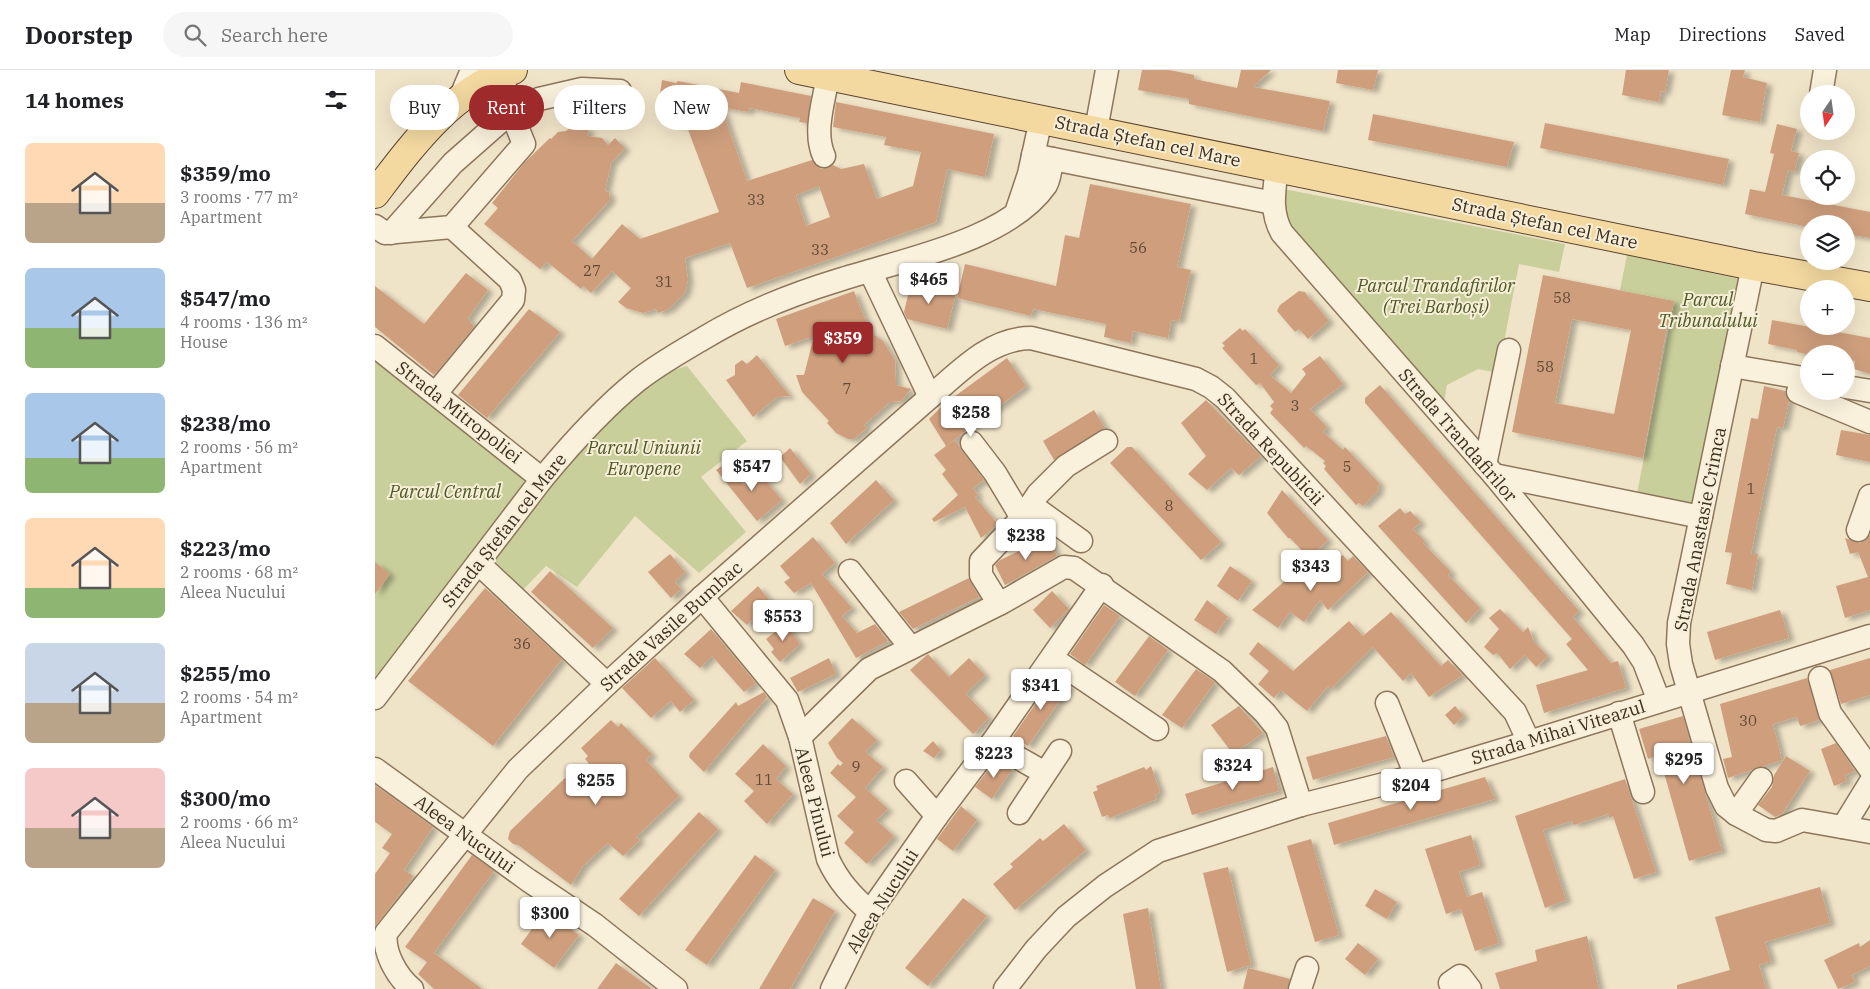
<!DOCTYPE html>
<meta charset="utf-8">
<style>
:root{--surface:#fff;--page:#f6f6f6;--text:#202124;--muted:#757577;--line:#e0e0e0;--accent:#9e2a2b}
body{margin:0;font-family:"IBM Plex Serif",serif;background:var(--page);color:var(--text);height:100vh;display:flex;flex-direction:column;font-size:19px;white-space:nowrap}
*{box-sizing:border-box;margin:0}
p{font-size:16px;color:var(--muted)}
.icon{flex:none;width:28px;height:28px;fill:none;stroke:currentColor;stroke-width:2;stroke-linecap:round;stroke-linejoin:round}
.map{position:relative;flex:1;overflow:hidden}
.details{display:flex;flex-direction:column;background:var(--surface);width:375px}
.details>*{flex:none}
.guide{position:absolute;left:15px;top:15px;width:475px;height:45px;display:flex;gap:10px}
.needle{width:32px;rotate:193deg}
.tools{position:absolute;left:1425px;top:15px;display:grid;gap:10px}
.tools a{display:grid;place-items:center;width:55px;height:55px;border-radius:50%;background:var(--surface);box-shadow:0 5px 20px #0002;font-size:25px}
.price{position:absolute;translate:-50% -42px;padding:0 11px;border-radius:5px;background:#fff;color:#222;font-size:16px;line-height:32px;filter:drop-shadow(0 1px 2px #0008)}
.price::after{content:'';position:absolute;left:50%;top:30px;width:15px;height:11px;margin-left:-8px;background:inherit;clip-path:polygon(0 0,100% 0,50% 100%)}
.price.active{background:var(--accent);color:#fff}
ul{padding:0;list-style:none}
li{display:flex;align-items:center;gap:15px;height:125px;padding:0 25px}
li span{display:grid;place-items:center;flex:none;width:140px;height:100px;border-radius:8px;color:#555}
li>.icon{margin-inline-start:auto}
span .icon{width:60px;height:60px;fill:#fffc;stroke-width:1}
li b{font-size:21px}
h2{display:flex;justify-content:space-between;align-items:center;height:60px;padding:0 25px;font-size:21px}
.pill{padding:0 18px;border-radius:22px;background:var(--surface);box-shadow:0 5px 20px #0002;font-size:18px;line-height:45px}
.pill.active{background:var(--accent);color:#fff}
header{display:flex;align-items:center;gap:30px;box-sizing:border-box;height:70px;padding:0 25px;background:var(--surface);border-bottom:1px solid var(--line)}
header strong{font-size:24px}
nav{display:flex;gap:28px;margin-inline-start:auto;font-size:18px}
.search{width:350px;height:45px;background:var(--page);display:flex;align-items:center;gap:12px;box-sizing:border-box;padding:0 18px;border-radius:28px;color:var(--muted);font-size:19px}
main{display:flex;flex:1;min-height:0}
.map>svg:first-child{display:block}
.green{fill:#c9cf9b}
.building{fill:#cf9f7d;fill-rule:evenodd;filter:url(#shadow)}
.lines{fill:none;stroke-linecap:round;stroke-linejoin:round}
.minor-casing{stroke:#8d765c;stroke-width:25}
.major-casing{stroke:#5b4430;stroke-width:30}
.minor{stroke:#faf1dc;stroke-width:22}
.major{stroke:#f3d9a0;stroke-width:28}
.labels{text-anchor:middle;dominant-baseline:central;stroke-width:4;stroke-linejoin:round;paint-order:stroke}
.number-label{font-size:15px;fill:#624a37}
.street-label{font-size:18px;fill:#3d2e20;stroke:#f7eed8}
.park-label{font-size:18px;font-style:italic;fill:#4d5a26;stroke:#f7eed8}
</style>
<header>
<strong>Doorstep</strong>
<div class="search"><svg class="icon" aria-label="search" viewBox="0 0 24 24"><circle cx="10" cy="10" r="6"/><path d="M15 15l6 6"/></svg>Search here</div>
<nav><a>Map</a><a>Directions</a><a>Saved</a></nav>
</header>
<main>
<section class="details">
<h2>14 homes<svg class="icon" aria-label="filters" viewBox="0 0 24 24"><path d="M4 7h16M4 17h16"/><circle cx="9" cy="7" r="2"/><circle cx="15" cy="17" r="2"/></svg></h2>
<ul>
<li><span style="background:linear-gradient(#ffd9b3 60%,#b9a48a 0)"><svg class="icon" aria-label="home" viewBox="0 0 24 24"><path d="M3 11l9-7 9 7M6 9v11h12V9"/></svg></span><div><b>$359/mo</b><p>3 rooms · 77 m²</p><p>Apartment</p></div></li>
<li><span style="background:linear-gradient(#a9c7e8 60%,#8fb573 0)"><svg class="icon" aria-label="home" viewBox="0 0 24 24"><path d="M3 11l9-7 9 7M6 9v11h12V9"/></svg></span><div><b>$547/mo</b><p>4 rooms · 136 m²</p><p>House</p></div></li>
<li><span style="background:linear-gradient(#a9c7e8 65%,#8fb573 0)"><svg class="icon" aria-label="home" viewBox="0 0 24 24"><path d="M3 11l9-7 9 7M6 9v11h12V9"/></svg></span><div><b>$238/mo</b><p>2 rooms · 56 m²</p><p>Apartment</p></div></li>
<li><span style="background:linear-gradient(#ffd9b3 70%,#8fb573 0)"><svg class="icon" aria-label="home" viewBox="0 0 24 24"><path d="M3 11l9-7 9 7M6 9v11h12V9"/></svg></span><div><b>$223/mo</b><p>2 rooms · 68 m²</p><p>Aleea Nucului</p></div></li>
<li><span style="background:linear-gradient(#c9d6e8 60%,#b9a48a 0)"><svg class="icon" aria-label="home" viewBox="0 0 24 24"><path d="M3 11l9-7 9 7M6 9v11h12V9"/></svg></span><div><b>$255/mo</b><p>2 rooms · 54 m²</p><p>Apartment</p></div></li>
<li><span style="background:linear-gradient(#f6c9c9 60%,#b9a48a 0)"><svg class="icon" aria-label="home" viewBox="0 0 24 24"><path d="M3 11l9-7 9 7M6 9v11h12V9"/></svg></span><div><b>$300/mo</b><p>2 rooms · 66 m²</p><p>Aleea Nucului</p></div></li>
</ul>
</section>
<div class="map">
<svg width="1495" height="919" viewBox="0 0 1495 919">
<defs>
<filter id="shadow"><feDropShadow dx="5.5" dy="3" stdDeviation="2.5" flood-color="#0004"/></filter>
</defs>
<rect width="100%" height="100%" fill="#f0e4c8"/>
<g class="green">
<path d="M904,118L1190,174L1184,202L1144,194L1123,303L1103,299L1072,315L1067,345L907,163Z"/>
<path d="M1252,185L1374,211L1327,436L1260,434L1299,231L1245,220Z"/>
<path d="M0,277L167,409L0,634Z"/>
<path d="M312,296L372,371L326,407L371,462L324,503L260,446L202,517L171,496L146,522L117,495L212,359L263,311Z"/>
</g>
<g class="building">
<path d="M767,0H794L819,5V9L862,18L866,0H896L878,17L955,31L948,61L814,34V29L763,20Z"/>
<path d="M963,0H1003L998,20L961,13Z"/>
<path d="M1251,0H1294L1290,22L1286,21L1284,32L1247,25Z"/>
<path d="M1356,0H1370L1368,7L1392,13L1385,52L1347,45Z"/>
<path d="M287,10L301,13L303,11L364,23L366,12L436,26L432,53L424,52L425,48L375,38L373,42L346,37L372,111L437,90L441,96L447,99L458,95L466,99L489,94L502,129L538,116L546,82L509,75L511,67L458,57L461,32L619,64L610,107L572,99L561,152L372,218L355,173L310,188L313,210L310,223L294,239L283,243L281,239L268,243L251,238L243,232L256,218L237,201L216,223L208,216L206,219L172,192L165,199L109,154L123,138L117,133L150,92L175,68L176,69L183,62L191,61L198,56L214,58L212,66L227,68L233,75L240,68L250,78L236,93L230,121L234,122L235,130L197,171L217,189L247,154L265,169L344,142L312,57L296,52L297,48L282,46ZM444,116L455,147L431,156L421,125Z"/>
<path d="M998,44L1139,72L1132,97L993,70Z"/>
<path d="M1170,53L1354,89L1348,115L1165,78Z"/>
<path d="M1402,54L1422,59L1416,81L1424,83L1419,102L1413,100L1407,125L1495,142V168L1471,164V154H1434V157L1370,144L1375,119L1390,122L1399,84L1395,83Z"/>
<path d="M715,114L816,134L802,197L816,200L804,251L796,250L793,268L758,261L756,273L729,267L731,254L658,239L656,246L582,228L590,194L681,216L690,165L704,168Z"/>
<path d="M91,203L113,220L93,248L99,257L59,305L0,257V216L49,254Z"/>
<path d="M1168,205L1299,231L1294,256H1292L1268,388L1137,362ZM1197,249L1256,260L1239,344L1180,333Z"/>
<path d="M536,212L581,223L572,259L532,249L529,242Z"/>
<path d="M479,221L495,262L508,271L520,290L521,315L536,319L526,331L515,332L489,355L492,358L479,369H473L461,363L452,353L454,351L427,322L421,305H429L439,266L410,276L401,249Z"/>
<path d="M924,221L930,222L935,230L936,229L954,251L933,269L924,259L920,262L902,241L905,235Z"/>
<path d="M154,239L185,262L112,348L83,325Z"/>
<path d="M1397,250L1495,268V304L1479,299L1480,291L1471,289V284H1431L1422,282V280L1393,274Z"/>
<path d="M865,258L868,261L870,259L904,295L895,305L916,323L931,304L927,299L945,286L968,314L935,339L952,357L948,362L968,380L970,377L1005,414L1002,417L1004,420L988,436L984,433L981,435L949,399L951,396L948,393L950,391L931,376L929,378L895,343L898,339L895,336L899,332L885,313L881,315L847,278L850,276L847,273Z"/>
<path d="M382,285L415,326L402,327L378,347L351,310L360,305V295L367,290L372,294Z"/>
<path d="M632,288L651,316L572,375L580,370L609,410L598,418L603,425L600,427L623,454L606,468L590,437L559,452L557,449L583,425L567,404L571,400L559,385L571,376L554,349L568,335Z"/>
<path d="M1005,315L1204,541L1198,547L1236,593L1243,591L1251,618L1169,643L1161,615L1213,600L1191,574L1197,569L990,333V328Z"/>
<path d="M1389,316L1410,321L1414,331L1408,358L1402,357L1376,484H1383L1377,520L1351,514L1357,483L1350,482L1376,348L1383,349Z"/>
<path d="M831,330L886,386L864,405L856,398L832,420L813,404L831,386L806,353Z"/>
<path d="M719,340L730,358L679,390L668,371Z"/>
<path d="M1466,360L1495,365V392L1461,385Z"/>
<path d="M752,377H757L846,472L826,490L735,393Z"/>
<path d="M415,378L436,404L425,414L405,387Z"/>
<path d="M351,393L369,415L384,403L407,430L382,451L341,400Z"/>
<path d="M501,410L519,430L471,474L455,453Z"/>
<path d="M907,420L953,470L934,488L915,468H913L892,443Z"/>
<path d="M1025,438L1030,444L1035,441L1046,452L1038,459L1050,471L1048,473L1076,502L1073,505L1105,538L1091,553L1003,456Z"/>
<path d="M1495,465V540L1470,548L1461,516L1493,507L1483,482L1475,484L1470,468L1485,473Z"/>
<path d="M438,467L460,493L447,504L477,538L467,546L482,563L500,554L513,571L481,588L436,513L419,523L409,512L415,508L405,496Z"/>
<path d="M674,467L682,486L630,515L620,495L625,490Z"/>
<path d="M295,484L310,502L300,512L306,519L296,528L273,502Z"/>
<path d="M968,485L973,491L978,486L993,502L953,540L945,530L929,552L915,542L903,558L877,540L922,500L934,513Z"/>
<path d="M0,492L15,504L0,524Z"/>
<path d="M855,496L877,511L863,531L842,516Z"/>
<path d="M175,501L238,558L218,578L156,522Z"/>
<path d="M594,508L604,527L538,559L524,542Z"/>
<path d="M383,516L396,532L372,555L356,541Z"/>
<path d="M110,518L187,589L118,676L33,611Z"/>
<path d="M677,521L694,539L675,558L658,540Z"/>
<path d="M832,530L853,547L841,564L819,550Z"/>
<path d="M729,535L745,546L710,595L695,584Z"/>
<path d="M1125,539L1148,562L1153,557L1159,572L1173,586L1161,597L1150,585L1135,599L1122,583L1118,585L1109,577L1124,559L1114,548Z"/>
<path d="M1405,540L1414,568L1340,590L1332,562Z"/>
<path d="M1016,542L1066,596L1073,590L1088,605L1054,627L1036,603L1028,611L998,577L956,619L953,616L932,641L906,620L899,628L883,614L894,601L874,584L883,572L918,601L974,551L988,566Z"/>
<path d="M411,553L425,574L405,592L396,582L399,579L391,569Z"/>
<path d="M336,559L381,613L369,622L337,586L325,598L309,584Z"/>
<path d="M774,566L793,580L760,626L740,612Z"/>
<path d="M553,584L574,607L594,588L610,605L591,624L614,648L598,664L535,600Z"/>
<path d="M280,588L319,630L305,642L296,631L276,648L247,618Z"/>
<path d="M454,588L461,604L423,622L415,608Z"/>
<path d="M1495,588V625L1466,634L1455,600Z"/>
<path d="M821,599L840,612L807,658L787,645Z"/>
<path d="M680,606L695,616L653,676L638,666Z"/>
<path d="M1432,608L1444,650L1425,656L1422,647L1398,654L1407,690L1353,708L1348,689L1357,687L1345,634Z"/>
<path d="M389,622L392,627L329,702L314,687L315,683L361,632L363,636Z"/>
<path d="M864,636L888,663L858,684L836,655Z"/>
<path d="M1080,636L1089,646L1079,655L1070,645Z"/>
<path d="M1308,646L1347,781L1314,791L1284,685L1273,689L1264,659Z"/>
<path d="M477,648L502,670L490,682L508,697L490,718L513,739L501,750L519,766L492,794L469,773L479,762L462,746L481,727L455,703L463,694L465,696L468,693L462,688L453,673Z"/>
<path d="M236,650L243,657L246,653L277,684L271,690L304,726L261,767L265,770L248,786L233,773L208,796L196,815L143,775L138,774L133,769L135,761L190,708L197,715L216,696L210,689L213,686L206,678Z"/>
<path d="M1011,666L1019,687L938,710L931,687Z"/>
<path d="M558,671L566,680L559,688L548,681Z"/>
<path d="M1461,673L1480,701L1470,705L1472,711L1459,716L1446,679Z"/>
<path d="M388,674L411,696L401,709L418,724L392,754L369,731L379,721L360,704Z"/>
<path d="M1411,686L1435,701L1407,744L1400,747L1383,735L1397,717L1399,705Z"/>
<path d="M621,690L637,699L617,729L600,717Z"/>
<path d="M776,696L785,722L780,725L782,729L735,748L733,745L727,747L718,722L723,720L721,716L769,697L771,700Z"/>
<path d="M898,697L904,721L817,745L810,724Z"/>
<path d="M1110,707L1120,729L959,775L953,753Z"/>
<path d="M1250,709L1281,802L1259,809L1238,746L1234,748L1233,744L1199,755L1197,751L1168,760L1191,830L1170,838L1140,746Z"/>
<path d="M0,715L58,757L29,800L38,806L0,857V804L15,783L7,778L17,764L0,752Z"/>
<path d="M586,736L602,750L578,781L562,769Z"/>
<path d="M324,742L343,759L264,846L244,829Z"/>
<path d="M689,754L711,780L640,840L618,814L638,797L635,794L648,783L665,768L668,771Z"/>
<path d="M1096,765L1105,795L1084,802L1092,827L1107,822L1124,873L1100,881L1086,839L1071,844L1050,779Z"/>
<path d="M936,769L964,865L940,872L912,776Z"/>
<path d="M97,785L119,801L59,883L107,919H59L43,904L52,892L30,877Z"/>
<path d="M380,785L400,800L332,895L310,880Z"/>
<path d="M853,797L876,895L852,902L828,803Z"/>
<path d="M1445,817L1455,853L1390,872L1396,891L1384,895L1391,919H1302V915L1355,900L1340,847Z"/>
<path d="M1000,819L1022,832L1012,849L990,836Z"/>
<path d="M438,828L460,841L415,919H384Z"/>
<path d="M588,828L612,846L553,916L530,898Z"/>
<path d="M773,838L786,919H761L748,844Z"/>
<path d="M170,841L204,865L179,898L146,874Z"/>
<path d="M1212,866L1224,919H1125L1120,903L1162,891L1160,880Z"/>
<path d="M1495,870V896L1477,905L1480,912L1463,919L1449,890L1484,873L1485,877Z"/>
<path d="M983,873L1003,889L990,905L970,889Z"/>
<path d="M241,893L277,919H222Z"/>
<path d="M873,898L915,909L912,919H868Z"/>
</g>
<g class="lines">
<g class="minor-casing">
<g id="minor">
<path d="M1446,24L1450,0"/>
<path d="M86,26L97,0"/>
<path d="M721,60L732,0"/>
<path d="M658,85L898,133"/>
<path d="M449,86C438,62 449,31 453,6"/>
<path d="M902,98C899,121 895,142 907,163L1119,405L1258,575L1269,592L1284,631"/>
<path d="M642,140L654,104L666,49"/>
<path d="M0,156L10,163L77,157L149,74L136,42L127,4"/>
<path d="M16,163L78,93L136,42L164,29L207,19L245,21"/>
<path d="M1378,196L1304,553L1303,574L1306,594L1342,718L1351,736L1361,744L1391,760L1401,761L1427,750L1495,762"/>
<path d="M495,201L555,327"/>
<path d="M0,276L167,409"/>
<path d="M1357,296L1434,309"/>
<path d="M1427,308L1423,322L1495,352"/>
<path d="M1471,317L1495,321"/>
<path d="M61,323L138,230L139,220L135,210L77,157"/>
<path d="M597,373L620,403L647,448"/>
<path d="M1110,395L1134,280"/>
<path d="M1119,405L1326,447"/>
<path d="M656,435L706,471"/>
<path d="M1483,460L1495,426"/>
<path d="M103,493L232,614"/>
<path d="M475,501L536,578"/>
<path d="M327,527L412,630L425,667L453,789C463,811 477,826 495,842"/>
<path d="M624,534L606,505V491L647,448L663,424L691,396L731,371"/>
<path d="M677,588L782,659"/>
<path d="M1445,608L1455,643L1495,699"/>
<path d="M0,628L167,409C196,374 227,339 262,311C282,295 307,281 329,268C370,243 418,224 464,210C526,190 632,171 671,115C675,108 676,97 677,89"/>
<path d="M1012,633L1041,706"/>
<path d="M1244,643L1268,722"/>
<path d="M425,667L494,599L628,532L689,497L699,498L847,601L890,643L902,658L926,735"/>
<path d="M617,673L670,703"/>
<path d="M0,699L153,810L220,855L301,919"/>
<path d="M531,711L562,746"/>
<path d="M644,743L685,681"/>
<path d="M1361,744L1386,709"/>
<path d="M1468,757L1495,713"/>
<path d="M1075,913L1085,906L1095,919"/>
<path d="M37,919C22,907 8,882 11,863L143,699L232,614L327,527L555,327C584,302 615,268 656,268L821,309L836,317L850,328L1140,642L1154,672"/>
<path d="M457,919L495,842L562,746L617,673L727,515"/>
<path d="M630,919L661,879L691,847L730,816L783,781L926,735L1041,706L1154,672L1495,566"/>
<path d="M925,919L932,898"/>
</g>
</g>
<g class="major-casing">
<g id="major">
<path d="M424,0L1378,196L1495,217"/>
<path d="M0,124C38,74 76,21 138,0"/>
</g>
</g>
<use href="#minor" class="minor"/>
<use href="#major" class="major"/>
</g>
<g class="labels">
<g class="number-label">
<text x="381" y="129">33</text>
<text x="763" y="177">56</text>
<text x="445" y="179">33</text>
<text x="217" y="200">27</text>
<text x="289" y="211">31</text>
<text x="1187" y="227">58</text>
<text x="879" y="288">1</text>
<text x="1170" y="296">58</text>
<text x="472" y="318">7</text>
<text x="920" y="335">3</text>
<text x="972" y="396">5</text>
<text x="1376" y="418">1</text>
<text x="794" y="435">8</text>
<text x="147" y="573">36</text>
<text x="1373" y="650">30</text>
<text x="481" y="696">9</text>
<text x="389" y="709">11</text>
</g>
<g class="street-label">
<text transform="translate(773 71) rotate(12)">Strada Ștefan cel Mare</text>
<text transform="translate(1170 153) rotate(12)">Strada Ștefan cel Mare</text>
<text transform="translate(84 342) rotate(38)">Strada Mitropoliei</text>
<text transform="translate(1083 365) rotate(49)">Strada Trandafirilor</text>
<text transform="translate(896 379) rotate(47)">Strada Republicii</text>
<text transform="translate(1325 459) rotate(-79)">Strada Anastasie Crimca</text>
<text transform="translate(129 460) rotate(-52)">Strada Ștefan cel Mare</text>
<text transform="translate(296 556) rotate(-42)">Strada Vasile Bumbac</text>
<text transform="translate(1183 662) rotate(-17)">Strada Mihai Viteazul</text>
<text transform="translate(440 732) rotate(76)">Aleea Pinului</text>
<text transform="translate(90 764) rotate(36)">Aleea Nucului</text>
<text transform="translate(507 831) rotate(-58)">Aleea Nucului</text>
</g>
<g class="park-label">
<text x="1061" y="215">Parcul Trandafirilor<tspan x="1061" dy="21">(Trei Barboși)</tspan></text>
<text x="1333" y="229">Parcul<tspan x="1333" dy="21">Tribunalului</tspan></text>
<text x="269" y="377">Parcul Uniunii<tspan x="269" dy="21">Europene</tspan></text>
<text x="70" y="421">Parcul Central</text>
</g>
</g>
</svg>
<div class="tools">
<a><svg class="needle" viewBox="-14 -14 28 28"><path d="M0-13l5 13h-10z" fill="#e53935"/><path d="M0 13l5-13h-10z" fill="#757577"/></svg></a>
<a><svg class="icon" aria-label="locate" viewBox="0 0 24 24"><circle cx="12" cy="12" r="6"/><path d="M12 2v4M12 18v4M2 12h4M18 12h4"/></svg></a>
<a><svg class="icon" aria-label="layers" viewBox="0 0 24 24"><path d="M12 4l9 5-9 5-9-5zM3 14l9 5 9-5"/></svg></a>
<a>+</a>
<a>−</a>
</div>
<b class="price" style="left:554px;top:235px">$465</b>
<b class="price active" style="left:468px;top:294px">$359</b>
<b class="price" style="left:596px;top:368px">$258</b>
<b class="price" style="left:377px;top:422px">$547</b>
<b class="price" style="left:651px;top:491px">$238</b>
<b class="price" style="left:936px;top:522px">$343</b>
<b class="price" style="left:408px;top:572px">$553</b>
<b class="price" style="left:666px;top:641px">$341</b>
<b class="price" style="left:619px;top:709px">$223</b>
<b class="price" style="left:1309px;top:715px">$295</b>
<b class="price" style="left:858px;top:721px">$324</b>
<b class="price" style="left:221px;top:736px">$255</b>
<b class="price" style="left:1036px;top:741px">$204</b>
<b class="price" style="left:175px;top:869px">$300</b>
<div class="guide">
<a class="pill">Buy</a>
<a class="pill active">Rent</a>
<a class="pill">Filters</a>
<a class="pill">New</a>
</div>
</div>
</main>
